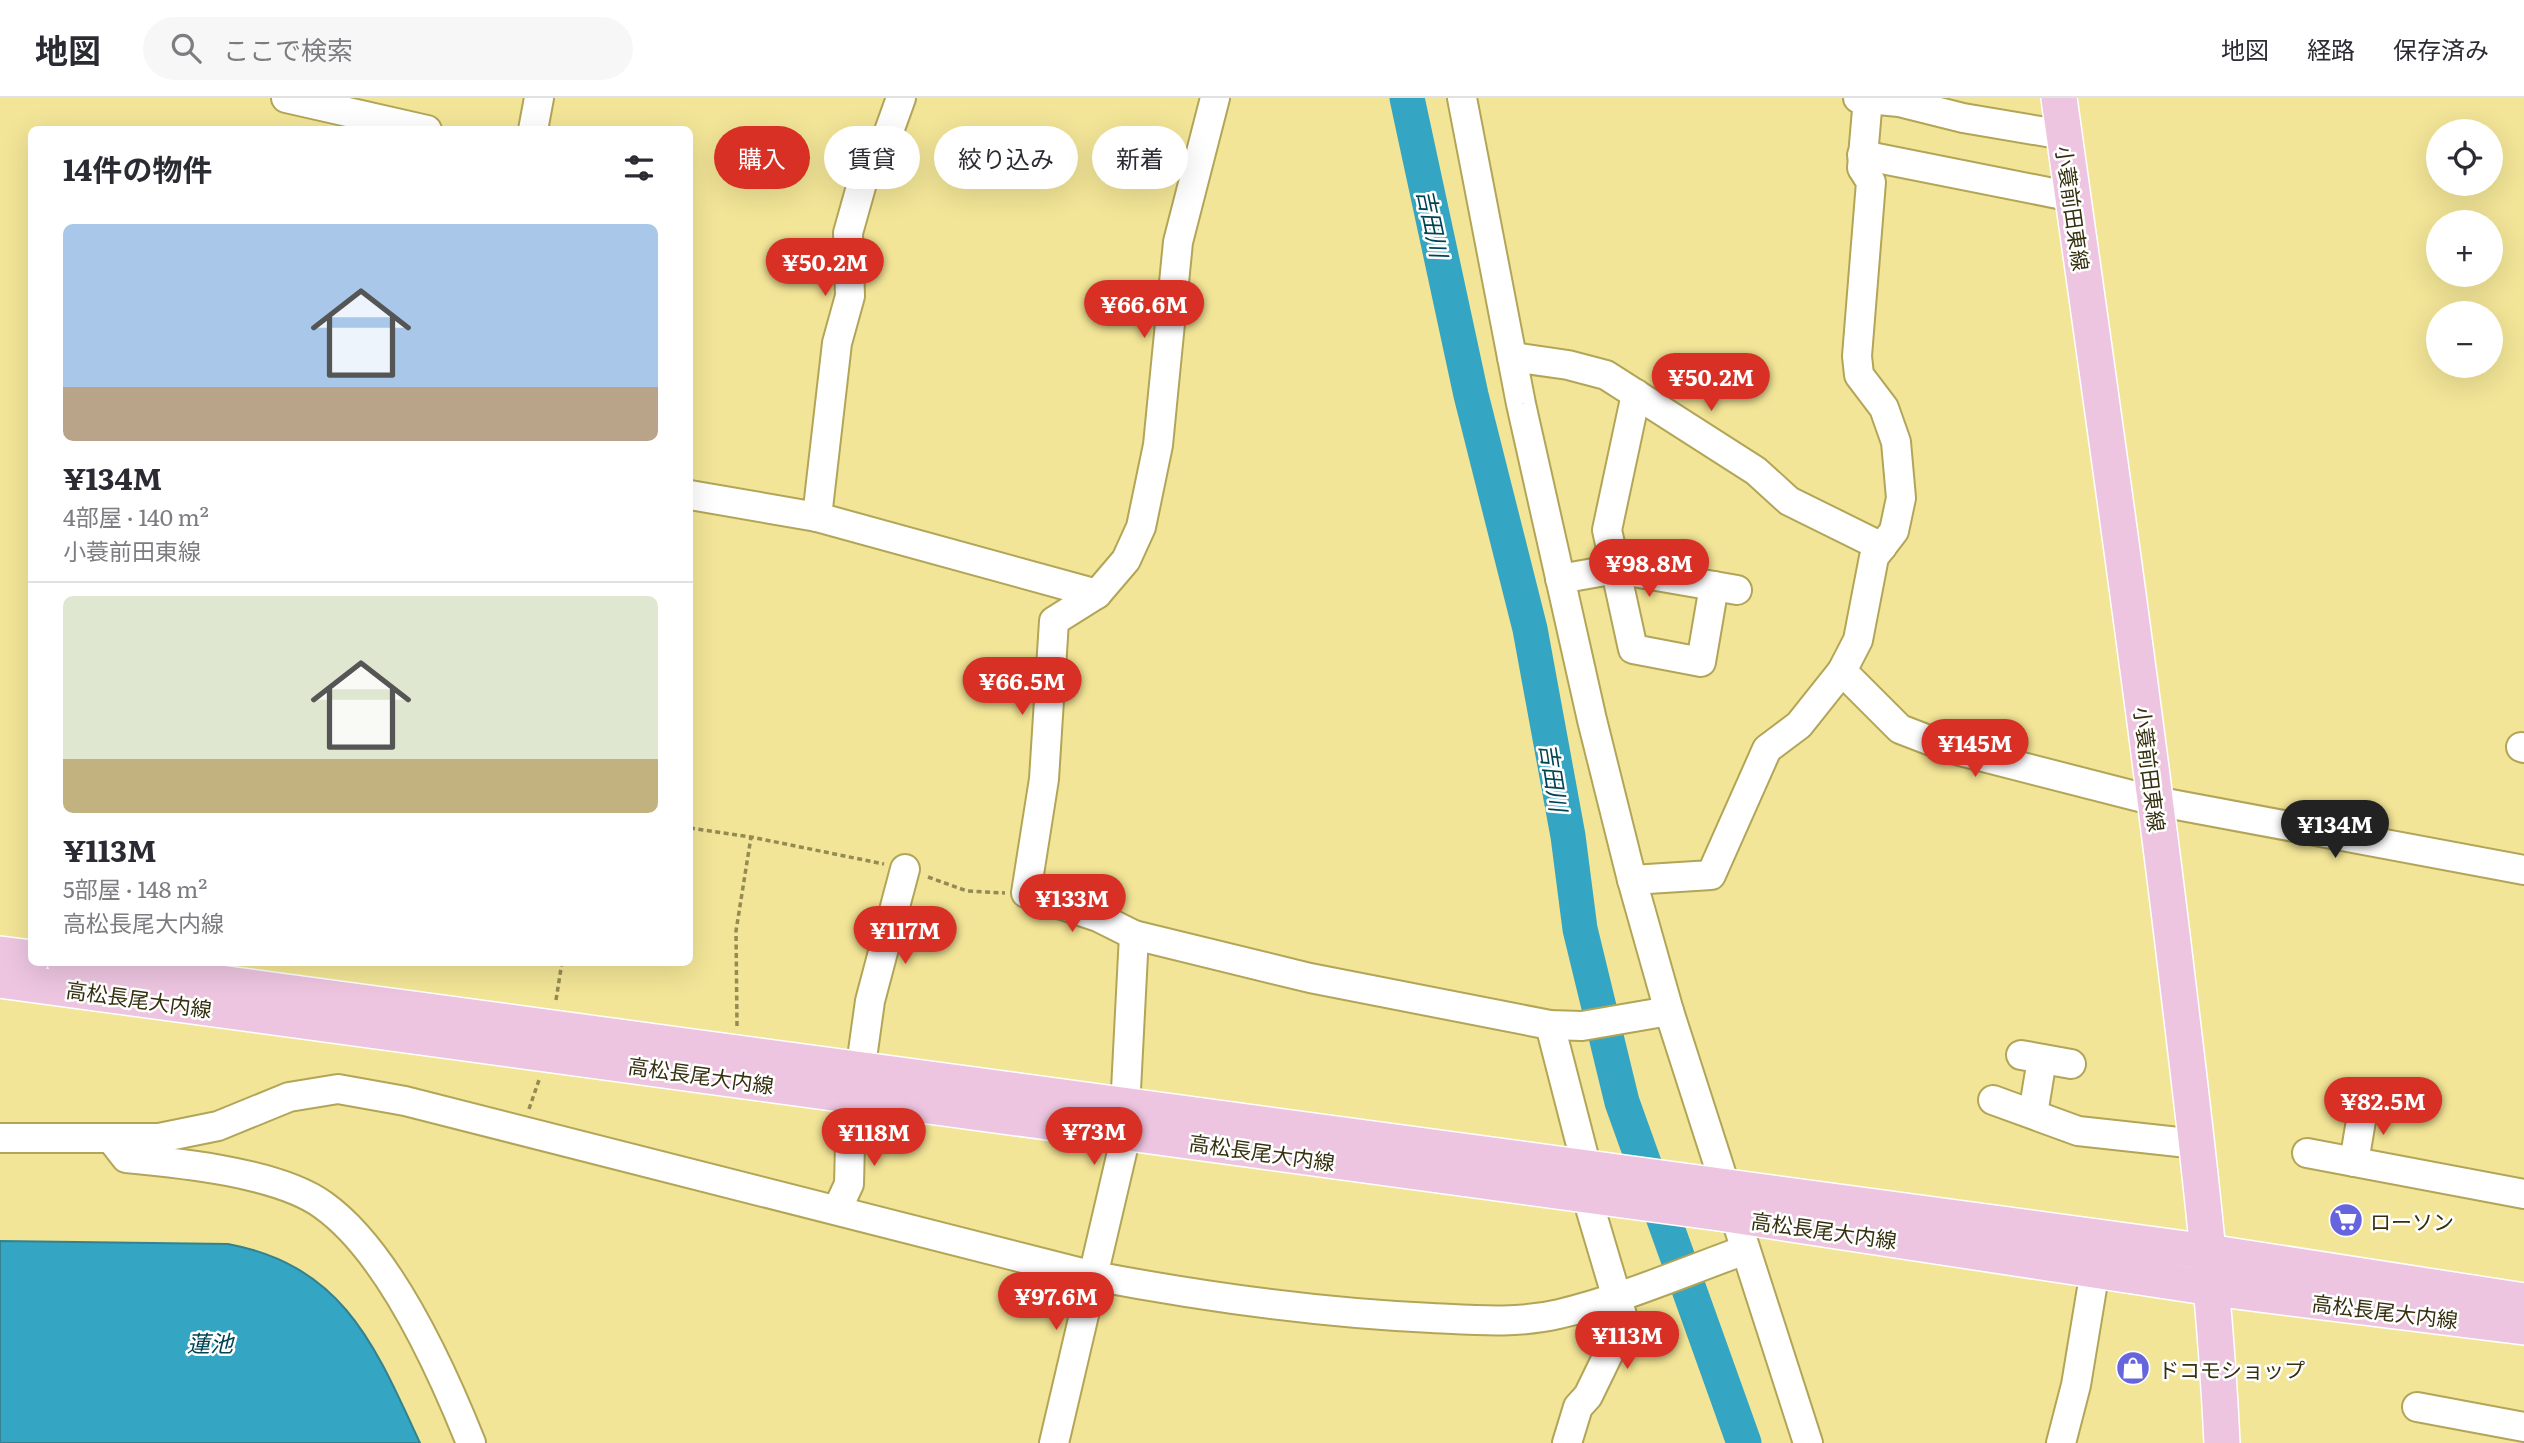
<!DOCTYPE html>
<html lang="ja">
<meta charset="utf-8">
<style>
:root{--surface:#fff;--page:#f7f7f7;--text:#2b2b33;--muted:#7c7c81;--line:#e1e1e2;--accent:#d93025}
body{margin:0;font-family:Literata,"Noto Sans JP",serif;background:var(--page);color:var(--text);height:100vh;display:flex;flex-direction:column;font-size:26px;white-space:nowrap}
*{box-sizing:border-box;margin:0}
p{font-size:23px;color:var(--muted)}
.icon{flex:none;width:38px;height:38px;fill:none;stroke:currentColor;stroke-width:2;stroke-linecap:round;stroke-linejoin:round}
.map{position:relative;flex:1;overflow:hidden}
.side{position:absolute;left:28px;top:28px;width:665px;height:840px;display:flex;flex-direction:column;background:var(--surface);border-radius:10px;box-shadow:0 7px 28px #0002}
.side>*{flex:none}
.banner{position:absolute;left:714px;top:28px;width:665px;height:63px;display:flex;gap:14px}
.tools{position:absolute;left:2426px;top:21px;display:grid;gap:14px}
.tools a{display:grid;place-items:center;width:77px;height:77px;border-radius:50%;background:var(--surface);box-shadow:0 7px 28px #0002;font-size:35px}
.price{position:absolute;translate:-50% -60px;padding:0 16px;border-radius:24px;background:var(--accent);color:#fff;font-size:23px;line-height:46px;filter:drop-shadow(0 2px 4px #0008)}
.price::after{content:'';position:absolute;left:50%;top:42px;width:21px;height:16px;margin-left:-10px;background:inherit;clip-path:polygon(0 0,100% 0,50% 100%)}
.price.current{background:#222;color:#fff}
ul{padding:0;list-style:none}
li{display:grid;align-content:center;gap:14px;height:371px;padding:0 35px}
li+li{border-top:2px solid var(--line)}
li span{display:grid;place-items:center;height:217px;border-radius:10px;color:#555}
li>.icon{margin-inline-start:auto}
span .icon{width:126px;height:126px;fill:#fffc;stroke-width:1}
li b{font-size:30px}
h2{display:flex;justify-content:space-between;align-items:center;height:84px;padding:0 35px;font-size:30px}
.pill{padding:0 24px;border-radius:32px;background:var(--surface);box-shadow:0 7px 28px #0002;font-size:24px;line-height:63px}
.pill.current{background:var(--accent);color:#fff}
header{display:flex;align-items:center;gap:42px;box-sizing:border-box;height:98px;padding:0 35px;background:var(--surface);border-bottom:2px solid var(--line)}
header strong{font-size:33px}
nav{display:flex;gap:38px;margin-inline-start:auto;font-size:24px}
.search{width:490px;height:63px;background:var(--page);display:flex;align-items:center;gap:18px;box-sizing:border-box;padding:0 24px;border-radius:38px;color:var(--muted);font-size:26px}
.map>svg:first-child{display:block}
.water{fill:#34a5c3;stroke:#34828d;stroke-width:2}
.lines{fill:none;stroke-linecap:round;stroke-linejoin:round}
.river{stroke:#34a5c3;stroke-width:35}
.minor-casing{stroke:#b2a558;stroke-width:32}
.major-casing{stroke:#fff;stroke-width:38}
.path{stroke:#948b53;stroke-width:3.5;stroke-dasharray:5 3.5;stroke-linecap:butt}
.minor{stroke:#fff;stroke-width:28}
.major{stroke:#edc5e0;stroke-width:35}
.labels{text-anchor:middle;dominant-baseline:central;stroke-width:5;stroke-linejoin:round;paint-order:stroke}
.street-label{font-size:21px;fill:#35300f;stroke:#fff}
.poi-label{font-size:21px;fill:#35300f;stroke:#fff;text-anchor:start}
.water-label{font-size:23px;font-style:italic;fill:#004454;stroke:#fff}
</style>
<header>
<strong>地図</strong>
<div class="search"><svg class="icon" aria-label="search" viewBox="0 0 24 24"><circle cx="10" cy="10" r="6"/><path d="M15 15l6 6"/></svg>ここで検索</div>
<nav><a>地図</a><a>経路</a><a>保存済み</a></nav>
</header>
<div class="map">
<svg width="2524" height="1345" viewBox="0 0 2524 1345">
<rect width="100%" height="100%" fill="#f2e597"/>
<path class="water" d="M0,1143L228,1146C344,1168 375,1248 420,1345H0Z"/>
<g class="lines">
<path class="river" d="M1407,0L1471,297L1530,531L1568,738L1580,831L1622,1004L1744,1345"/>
<g class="minor-casing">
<g id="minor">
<path d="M286,0L427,32"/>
<path d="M1215,0L1178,144L1158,347L1141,429L1126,462L1097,496L1054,523L1044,681L1026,795L1098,819L1134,837L1310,880L1550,927L1582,928L1669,913"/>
<path d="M1462,0L1521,306L1592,622L1632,782L1669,913L1808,1345"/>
<path d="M1858,0L1899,4L1963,20L2064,37"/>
<path d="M533,32L539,0"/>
<path d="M1862,57L2073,99"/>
<path d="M1512,259L1568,267L1606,277L1756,373L1789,403L1882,449"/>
<path d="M1636,296L1607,432L1633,551L1701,564L1714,488"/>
<path d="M690,397L817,419L1097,496"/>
<path d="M817,419L837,245L850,198L848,135L864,78L875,72L901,0"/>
<path d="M1560,481L1616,471L1737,492"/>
<path d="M1842,573L1900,631L1952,651L2155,703L2524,772"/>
<path d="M2521,649L2524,650"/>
<path d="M1632,782L1711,777L1767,651L1799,627L1842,573L1858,542L1874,459L1894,433L1901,400L1896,344L1884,310L1859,277L1857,258L1871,84L1862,70L1868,0"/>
<path d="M1550,927L1583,1055L1591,1113L1624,1224L1588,1298L1578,1309L1567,1345"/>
<path d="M2021,957L2071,966"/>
<path d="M1993,1002L2078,1033L2197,1046"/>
<path d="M2033,1016L2042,961"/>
<path d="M0,1040H159L218,1028L289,999L338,991L405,1003L1094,1178C1205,1199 1319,1215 1432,1220C1474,1222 1517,1226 1559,1216C1622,1201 1684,1174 1745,1152"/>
<path d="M112,1042L126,1060C181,1065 279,1075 323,1107C389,1154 441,1270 471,1345"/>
<path d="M2307,1055L2524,1096"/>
<path d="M2354,1064L2364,1005"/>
<path d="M837,1112L849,1086L850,1046L870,903L905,771"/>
<path d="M2417,1309L2524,1329"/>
<path d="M1054,1345L1123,1050L1134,837"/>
<path d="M2061,1345L2076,1287L2095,1172"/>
</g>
</g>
<g class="major-casing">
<g id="major">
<path d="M2059,0C2098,279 2138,558 2172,837C2192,1006 2214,1175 2222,1345"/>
<path d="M0,856L32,860"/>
<path d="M65,864L2208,1154L2524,1203"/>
<path d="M0,882L1719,1115L2212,1190L2524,1229"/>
</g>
</g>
<g class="path">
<path d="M690,730L751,739L884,766"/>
<path d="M928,779L967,793L1005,795"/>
<path d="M556,902L562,864"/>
<path d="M737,928L736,833L751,739"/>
<path d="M529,1011L539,982"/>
</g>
<use href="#minor" class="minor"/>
<use href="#major" class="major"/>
</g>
<defs>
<g id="supermarket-disc" transform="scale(1.75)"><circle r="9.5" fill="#6765de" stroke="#fff"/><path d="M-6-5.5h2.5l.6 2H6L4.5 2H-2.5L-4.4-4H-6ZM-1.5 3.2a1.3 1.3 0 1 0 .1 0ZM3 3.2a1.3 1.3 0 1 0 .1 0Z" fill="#fff"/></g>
<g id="shop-disc" transform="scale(1.75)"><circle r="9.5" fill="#6765de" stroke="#fff"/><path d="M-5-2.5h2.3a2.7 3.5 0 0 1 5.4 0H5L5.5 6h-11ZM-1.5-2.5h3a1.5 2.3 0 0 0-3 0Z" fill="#fff"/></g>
</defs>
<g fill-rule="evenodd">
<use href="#supermarket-disc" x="2346" y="1122"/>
<use href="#shop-disc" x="2133" y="1270"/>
</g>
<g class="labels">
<g class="street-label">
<text transform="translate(2074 110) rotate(82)">小蓑前田東線</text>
<text transform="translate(2151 671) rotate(83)">小蓑前田東線</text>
<text transform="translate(139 900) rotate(8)">高松長尾大内線</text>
<text transform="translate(701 976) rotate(8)">高松長尾大内線</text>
<text transform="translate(1262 1053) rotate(8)">高松長尾大内線</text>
<text transform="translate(1824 1131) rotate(8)">高松長尾大内線</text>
<text transform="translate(2385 1212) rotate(7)">高松長尾大内線</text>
</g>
<g class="poi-label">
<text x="2370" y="1122">ローソン</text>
<text x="2158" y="1270">ドコモショップ</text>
</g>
<g class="water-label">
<text transform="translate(1434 125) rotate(78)">吉田川</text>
<text transform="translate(1555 679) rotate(81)">吉田川</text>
<text x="210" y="1244">蓮池</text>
</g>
</g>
</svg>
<div class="tools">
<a><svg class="icon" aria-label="locate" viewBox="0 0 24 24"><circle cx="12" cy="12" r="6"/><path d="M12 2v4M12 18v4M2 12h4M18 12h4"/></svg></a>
<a>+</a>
<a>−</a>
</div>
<b class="price" style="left:825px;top:200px">¥50.2M</b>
<b class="price" style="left:1144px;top:242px">¥66.6M</b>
<b class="price" style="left:1711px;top:315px">¥50.2M</b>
<b class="price" style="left:1649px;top:501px">¥98.8M</b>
<b class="price" style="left:1022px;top:619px">¥66.5M</b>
<b class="price" style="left:1975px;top:681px">¥145M</b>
<b class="price current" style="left:2335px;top:762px">¥134M</b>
<b class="price" style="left:1072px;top:836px">¥133M</b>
<b class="price" style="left:905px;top:868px">¥117M</b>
<b class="price" style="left:2383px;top:1039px">¥82.5M</b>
<b class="price" style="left:1094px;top:1069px">¥73M</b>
<b class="price" style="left:874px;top:1070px">¥118M</b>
<b class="price" style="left:1056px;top:1234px">¥97.6M</b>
<b class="price" style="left:1627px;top:1273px">¥113M</b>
<div class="banner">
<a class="pill current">購入</a>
<a class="pill">賃貸</a>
<a class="pill">絞り込み</a>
<a class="pill">新着</a>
</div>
<section class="side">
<h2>14件の物件<svg class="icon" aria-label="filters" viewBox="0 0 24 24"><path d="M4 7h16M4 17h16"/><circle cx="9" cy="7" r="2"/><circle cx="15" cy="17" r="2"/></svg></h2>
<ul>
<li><span style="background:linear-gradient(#a9c7e8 75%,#b9a48a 0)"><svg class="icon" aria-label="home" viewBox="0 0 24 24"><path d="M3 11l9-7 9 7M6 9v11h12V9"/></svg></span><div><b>¥134M</b><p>4部屋 · 140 m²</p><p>小蓑前田東線</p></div></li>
<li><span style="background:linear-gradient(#dfe7d0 75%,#c2b280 0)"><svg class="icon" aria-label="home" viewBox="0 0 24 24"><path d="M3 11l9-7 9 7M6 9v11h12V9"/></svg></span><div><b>¥113M</b><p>5部屋 · 148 m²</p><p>高松長尾大内線</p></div></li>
</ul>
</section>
</div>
